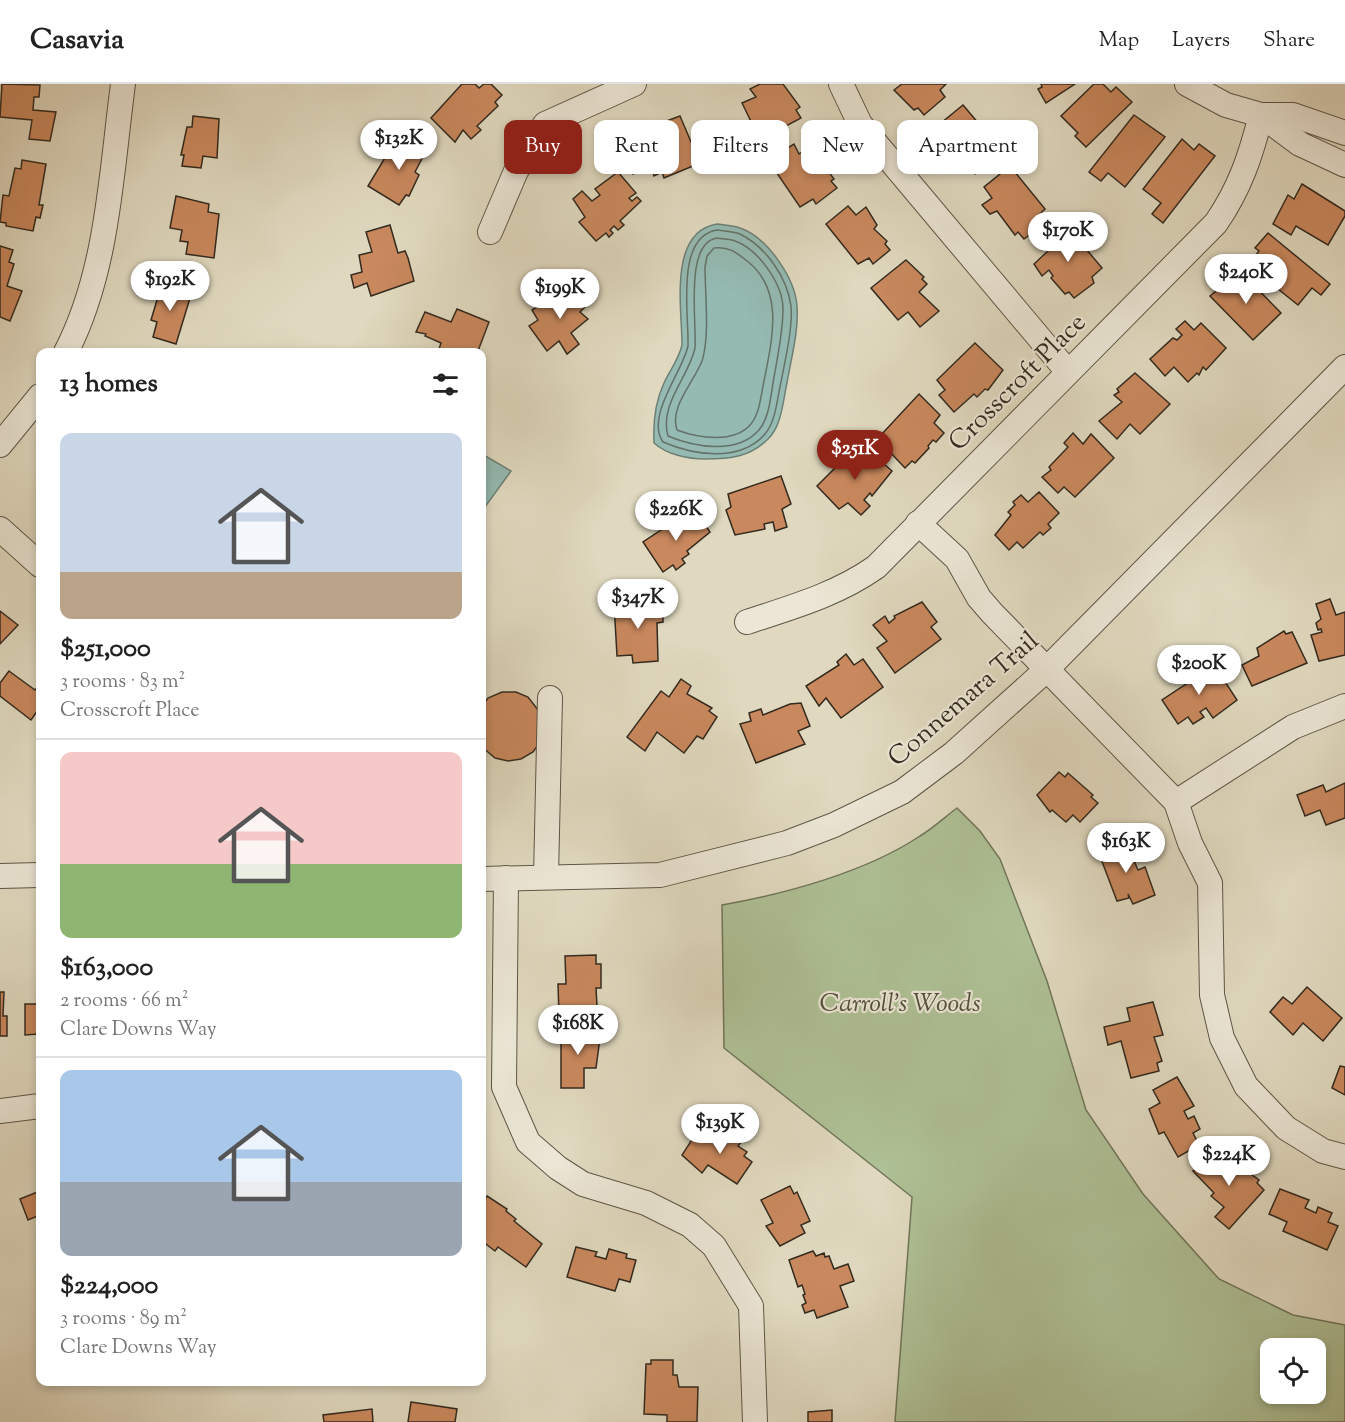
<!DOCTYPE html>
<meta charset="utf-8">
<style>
:root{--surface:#fff;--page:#f6f6f6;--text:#222;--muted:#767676;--line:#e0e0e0;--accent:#8f2418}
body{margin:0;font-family:"Sorts Mill Goudy",serif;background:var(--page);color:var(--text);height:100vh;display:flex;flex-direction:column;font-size:22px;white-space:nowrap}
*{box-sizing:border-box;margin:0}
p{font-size:20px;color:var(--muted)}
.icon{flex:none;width:33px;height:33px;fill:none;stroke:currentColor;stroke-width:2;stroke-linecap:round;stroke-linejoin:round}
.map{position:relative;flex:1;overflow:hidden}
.details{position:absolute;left:36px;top:264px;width:450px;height:1038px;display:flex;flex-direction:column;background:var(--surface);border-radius:12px;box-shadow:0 3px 9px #0003}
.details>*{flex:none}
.hud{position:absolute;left:504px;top:36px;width:570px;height:54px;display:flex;gap:12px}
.tools{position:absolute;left:1260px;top:1254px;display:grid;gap:12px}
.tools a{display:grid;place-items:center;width:66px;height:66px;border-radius:12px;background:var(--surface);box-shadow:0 3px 9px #0003;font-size:30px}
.price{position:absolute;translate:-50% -51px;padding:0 14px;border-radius:21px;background:#fff;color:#222;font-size:20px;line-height:39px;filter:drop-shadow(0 2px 3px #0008)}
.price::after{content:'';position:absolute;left:50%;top:36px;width:18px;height:14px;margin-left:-9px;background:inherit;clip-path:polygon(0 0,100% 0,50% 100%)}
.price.current{background:var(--accent);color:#fff}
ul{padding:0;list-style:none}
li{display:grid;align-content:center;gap:12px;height:318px;padding:0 24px}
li+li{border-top:2px solid var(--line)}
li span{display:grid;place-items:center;height:186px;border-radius:12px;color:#555}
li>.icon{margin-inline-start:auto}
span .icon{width:108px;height:108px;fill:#fffc;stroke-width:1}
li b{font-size:26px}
h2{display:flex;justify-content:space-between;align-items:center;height:72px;padding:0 24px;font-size:26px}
.tag{padding:0 21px;border-radius:12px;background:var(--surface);box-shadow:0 3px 9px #0003;font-size:21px;line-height:54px}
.tag.current{background:var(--accent);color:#fff}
header{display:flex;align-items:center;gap:36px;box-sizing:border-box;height:84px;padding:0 30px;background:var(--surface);border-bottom:2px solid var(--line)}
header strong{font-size:28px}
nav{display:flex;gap:33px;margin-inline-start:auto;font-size:21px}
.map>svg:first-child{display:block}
.green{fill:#aec095;stroke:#70755a;stroke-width:1.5;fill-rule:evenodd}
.water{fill:#94bab2;stroke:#6d8077;stroke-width:1.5}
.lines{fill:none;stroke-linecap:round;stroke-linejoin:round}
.shore{stroke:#647268;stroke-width:1.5}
.building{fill:#c9885d;stroke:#332a1f;stroke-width:1.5}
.minor-casing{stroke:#5e5647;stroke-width:26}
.minor{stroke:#ebe6d5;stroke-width:24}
.labels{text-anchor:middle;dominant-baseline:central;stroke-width:4.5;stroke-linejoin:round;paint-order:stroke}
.street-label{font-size:26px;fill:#332a1f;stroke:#ebe6d5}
.park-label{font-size:26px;font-style:italic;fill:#52503c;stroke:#ebe6d5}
</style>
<header>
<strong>Casavia</strong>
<nav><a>Map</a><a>Layers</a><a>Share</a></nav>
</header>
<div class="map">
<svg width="1345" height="1338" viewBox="0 0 1345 1338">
<rect width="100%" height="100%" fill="#e0d9bf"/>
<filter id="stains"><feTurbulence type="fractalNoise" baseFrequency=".00333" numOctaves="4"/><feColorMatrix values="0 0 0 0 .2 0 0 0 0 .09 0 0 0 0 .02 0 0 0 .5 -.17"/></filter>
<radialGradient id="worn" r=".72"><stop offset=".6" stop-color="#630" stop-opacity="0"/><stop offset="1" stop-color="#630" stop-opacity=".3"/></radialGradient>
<path class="green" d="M957,724L980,747L1000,775L1047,897L1086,1026L1143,1110L1219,1195L1293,1231L1345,1241V1338H895L912,1113L724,964L722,821C785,810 866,788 920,752C933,744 945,733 957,724ZM1270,1264H1316V1310H1270Z"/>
<g class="water">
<path d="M717,140C724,141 733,141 740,144C767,153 795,194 797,222C799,246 791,275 787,299C783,316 782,342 768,355C750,373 730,375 705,375C689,375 667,371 654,359C653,338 655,318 664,299C670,286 679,275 682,261C682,224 668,148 717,140Z"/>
<path d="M482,370L511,387L482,427Z"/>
</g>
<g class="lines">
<g class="shore">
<path d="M717,146C724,147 733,147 740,150C766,163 787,193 791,222C793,243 785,277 781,298C777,315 776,337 765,350C740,379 693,371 663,358C645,333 683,287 688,262C689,230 675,153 717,146Z"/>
<path d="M717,154C722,155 730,155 735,157C758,165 783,200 783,225C783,247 778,271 774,293C771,309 770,333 759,346C737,371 694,363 668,352C659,320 689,293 695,264C697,238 684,159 717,154Z"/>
<path d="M714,164C728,162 736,168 747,177C785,206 772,256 764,297C761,310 760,329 751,340C734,360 698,354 677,346C669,323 694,298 702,277C710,252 705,210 705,183L707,172Z"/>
</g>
</g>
<g class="building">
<path d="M2,0L40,1L39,13H34L33,26L56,28L50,57L29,55L32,36L0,33Z"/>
<path d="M462,0H475L479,4L484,0H491L502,11L495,18L498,22L477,42L481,46L471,55L463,46L455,58L431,34Z"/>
<path d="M760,0H783L800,23L796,26L801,34L760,56L742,19L756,13L750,5Z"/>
<path d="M902,0H946L940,6L945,13L924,31L918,24L914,26L894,6Z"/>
<path d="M1041,0H1075L1046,19L1038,5L1042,3Z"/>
<path d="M1094,0H1103L1111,8L1116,3L1132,18L1086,63L1075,52L1078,49L1061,32Z"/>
<path d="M963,21L990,53L981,60L992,75L975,90L968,82L965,84L955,71L950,74L945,69L942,71L933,60L941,53L935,44Z"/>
<path d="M1134,31L1165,53L1125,103L1108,89L1101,97L1089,88Z"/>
<path d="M193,32L219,35L217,74L203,72L201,84L182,82L184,71H181L187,43H192Z"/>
<path d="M680,32L700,79L664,94L662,88L654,92L652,84L644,87V85L633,90L626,70L634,68L633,64L638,63L639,66L651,61L645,45Z"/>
<path d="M409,53L428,63L415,88L419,91L409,112L406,111L399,121L368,102L395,57L404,62Z"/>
<path d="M1182,55L1194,66L1199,60L1215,72L1163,139L1152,130L1161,119L1143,105Z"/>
<path d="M817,57L823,67L817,72L834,95L831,97L837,104L816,120L813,115L800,123L768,76L794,60L799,70Z"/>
<path d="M22,76L46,80L39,121H43L40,134L36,133L33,147L6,142V139L0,138L3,111L9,112L15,84L21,85Z"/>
<path d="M1010,82L1045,125L1035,135L1041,142L1024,155L1018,148L1015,151L997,127L990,130L982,121L992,114L984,103Z"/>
<path d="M618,88L636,109L629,114L632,117L637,113L641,117L620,137L624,141L618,146L614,142L610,146L613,149L609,153L606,149L596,157L579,138L585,133L573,115L582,107L592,117L600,111L595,105Z"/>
<path d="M1302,100L1345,127V132L1328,161L1296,142L1291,151L1273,140L1288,111L1294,115Z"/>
<path d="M176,112L209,120L208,128L219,130L214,174L186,170L188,158L180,157L182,146L170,144Z"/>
<path d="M848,122L856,131L866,123L877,141L874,145L887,157L885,160L890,166L873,180L869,174L858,180L826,140Z"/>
<path d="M390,141L398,169L405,167L408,174L414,197L371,212L367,199L354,204L351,191L362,188L359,171L372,168L366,148Z"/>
<path d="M1066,141L1102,184L1092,193L1094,199L1074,214L1069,208L1065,210L1051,194L1053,192L1049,186L1042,192L1034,180L1048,167L1043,160Z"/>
<path d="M1268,149L1330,200L1321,211L1312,204L1298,221L1248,181L1259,167L1255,164Z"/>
<path d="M0,162L13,166L9,178L14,180L7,202L22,207L10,237L0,233Z"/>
<path d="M906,176L924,193L922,195L927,200L919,208L939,227L920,243L908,228L898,236L871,204Z"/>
<path d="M1240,187L1281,229L1253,256L1210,212Z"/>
<path d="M163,196L183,202L180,211L190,214L176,260L153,253L157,238L151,236Z"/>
<path d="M576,202L589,219L580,228L588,235L571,249L579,260L567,270L559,257L547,267L529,242L538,236L532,226L551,214L553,217Z"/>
<path d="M457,225L489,238L478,267L481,268H438L441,259L425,252L426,250L416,248L425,228L451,238Z"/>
<path d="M1185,237L1194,246L1201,239L1226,264L1206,286L1203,283L1199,291L1197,289L1188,298L1174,283L1165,292L1150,275L1173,254L1177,256L1182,251L1176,245Z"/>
<path d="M975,259L1003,286L988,306L985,305L977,313L974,310L954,328L939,311L945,306L937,296Z"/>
<path d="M1135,289L1170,320L1140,350L1130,340L1117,355L1099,337L1122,318L1114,311L1119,308L1117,305Z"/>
<path d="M919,310L940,331L934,339L944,349L936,358L933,356L928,362L929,364L915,379L912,377L905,384L886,364L889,360L881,351Z"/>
<path d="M1073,349L1083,360L1091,350L1114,374L1075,413L1064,403L1058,409L1042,393L1051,386L1049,383L1068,363L1064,359Z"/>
<path d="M856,363L866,375L872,369L892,387L872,412L870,409L864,416L870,422L861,431L848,419L839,425L817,402Z"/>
<path d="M781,392L791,420L782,425L787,443L775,447L773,438L764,440L765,445L735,451L726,426L731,423L728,410Z"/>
<path d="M1039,408L1059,429L1048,440L1051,444L1043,451L1040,448L1023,464L1017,458L1009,466L995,451L1011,431L1008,428L1015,421L1013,418L1021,411L1028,418Z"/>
<path d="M685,430L691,439L700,433L710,448L687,467L689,470L682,475L685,479L676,486L673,481L663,488L643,458Z"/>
<path d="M655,515L656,526H663V538L657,539L658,577L633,579L632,571L617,572L614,519Z"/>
<path d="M1330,515L1336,531L1345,528V571L1319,577L1311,551L1322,548L1321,545L1318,546L1316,539L1321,535L1316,520Z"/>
<path d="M922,518L937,538L931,543L941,555L895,589L877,564L887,557L873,541L885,532L889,539L895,534L894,532Z"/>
<path d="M0,527L18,541L0,560Z"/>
<path d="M1284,547L1286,550L1292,548L1307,579L1252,602L1242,581L1259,572L1257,564Z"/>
<path d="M846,570L854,581L863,575L883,603L841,634L826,614L819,622L806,602L839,581L837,578Z"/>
<path d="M1199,576L1217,597L1222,593L1237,616L1213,634L1206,624L1200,628L1204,633L1193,640L1188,633L1178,640L1162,616L1192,596L1184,585Z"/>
<path d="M9,587L35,606L40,600V628L38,626L31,636L0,612V599Z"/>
<path d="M681,595L691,602L687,610L712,624L709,627L717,633L703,655L697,652L684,669L657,648L645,667L627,653L661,607L669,613Z"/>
<path d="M502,608H516L528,613L542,631L541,657L533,668L521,675L508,677L495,674L482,663V622L488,614Z"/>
<path d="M801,619L810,642L798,647L805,660L756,679L740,640L751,637L749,629L761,625L763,631L790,620Z"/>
<path d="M1059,688L1065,693L1068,689L1093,711L1091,713L1098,719L1080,738L1073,731L1066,738L1052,726L1050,728L1037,711Z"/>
<path d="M1345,699V734L1326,741L1320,726L1305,732L1297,711L1323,701L1326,708Z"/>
<path d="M1125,756L1138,786L1145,783L1155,811L1133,820L1128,810L1129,814L1117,817L1098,767Z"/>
<path d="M596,871V880H601V904H596L597,922L584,923V931L559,932L558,900H566L565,872Z"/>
<path d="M1307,903L1342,934L1323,957L1303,939L1293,951L1270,928L1283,913L1292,920Z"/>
<path d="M0,908H4L3,932H7V952H0Z"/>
<path d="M1153,918L1163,951L1154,953L1162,977L1157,979L1159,987L1131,994L1121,957L1108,961L1104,943L1130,937L1127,924Z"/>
<path d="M25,920H38V924H40V958H38V950L25,951Z"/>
<path d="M561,945H595V954H600L596,984H584V1004H561Z"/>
<path d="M1340,982L1345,983V1011L1332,1004Z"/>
<path d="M1177,993L1194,1022L1184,1027L1188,1035L1194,1032L1200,1045L1193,1049L1199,1061L1178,1073L1164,1048L1159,1050L1149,1025L1160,1019L1153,1006Z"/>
<path d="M736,1042L747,1050L738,1062L747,1068L744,1072L752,1078L737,1100L708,1081L702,1089L682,1071L695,1051L706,1058L712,1048L725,1057Z"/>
<path d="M1212,1066L1236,1084L1238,1081L1248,1088L1259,1096L1257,1099L1264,1106L1229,1145L1215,1133L1224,1123L1211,1112L1214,1109L1193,1087Z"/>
<path d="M40,1100V1131L28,1136L20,1115L40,1107Z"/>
<path d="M790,1102L794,1110L797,1108L810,1137L801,1141L805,1149L780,1162L766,1142L773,1139L761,1116Z"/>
<path d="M1280,1105L1309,1116L1305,1124L1316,1129L1318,1123L1332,1129L1328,1138L1338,1142L1327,1166L1283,1147L1287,1138L1269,1130Z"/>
<path d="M487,1112L507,1125L506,1127L516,1135L514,1137L542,1160L526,1183L498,1163L495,1167L482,1157V1119Z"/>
<path d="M576,1163L597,1168L595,1172L606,1175L609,1165L627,1170L626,1174L636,1176L630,1198L619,1195L615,1207L567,1193Z"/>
<path d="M813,1167L816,1172L824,1169L825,1173L829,1172L834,1185L848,1180L854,1197L840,1202L848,1223L817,1234L814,1226L805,1229L802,1221L806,1219L803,1211L805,1210L802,1201L798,1203L789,1176Z"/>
<path d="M651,1276H673V1291H677L679,1303H698L697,1338H667V1331L644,1330L646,1280H651Z"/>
<path d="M411,1318L457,1325L455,1338H408Z"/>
<path d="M372,1325L373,1338H324L323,1331Z"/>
<path d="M832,1326V1338H808V1328Z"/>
</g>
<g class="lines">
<g class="minor-casing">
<g id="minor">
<path d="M841,0L860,40L873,56L1068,288"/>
<path d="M1187,0L1226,21L1261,31H1293L1345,49"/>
<path d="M1261,31L1300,60L1345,81"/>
<path d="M490,148L516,87L545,40L634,0"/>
<path d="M66,268C108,187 111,90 123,0"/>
<path d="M0,361L40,312"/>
<path d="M918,439L957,475L979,514L992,529L1176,718L1190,759L1210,799L1212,911L1222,954L1246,1002L1286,1044L1323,1067L1345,1073"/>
<path d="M0,445L40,481"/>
<path d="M747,538C792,523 836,511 876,483L1216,139C1240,104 1251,71 1261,31"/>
<path d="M1176,718L1293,643L1345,622"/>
<path d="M0,792L40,791"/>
<path d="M546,793L550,614"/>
<path d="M506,794L504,1003L528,1058L558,1084L583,1100L646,1119L690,1141L714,1162L751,1222L755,1338"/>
<path d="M482,795L660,791L787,759L834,741L902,708L954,669L1045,587L1345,283"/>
<path d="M0,1027L40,1022"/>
</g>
</g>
<use href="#minor" class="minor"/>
</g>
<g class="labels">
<g class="street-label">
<text transform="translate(1018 299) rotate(-45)">Crosscroft Place</text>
<text transform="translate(964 616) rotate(-41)">Connemara Trail</text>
</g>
<g class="park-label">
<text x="900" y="920">Carroll's Woods</text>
</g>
</g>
<rect width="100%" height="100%" filter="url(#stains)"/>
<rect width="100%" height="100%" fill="url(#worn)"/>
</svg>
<div class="tools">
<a><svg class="icon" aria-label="locate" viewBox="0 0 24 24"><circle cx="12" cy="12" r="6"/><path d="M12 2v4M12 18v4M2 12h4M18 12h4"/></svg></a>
</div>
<b class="price" style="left:399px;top:87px">$132K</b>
<b class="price" style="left:1068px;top:179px">$170K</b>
<b class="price" style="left:1246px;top:221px">$240K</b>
<b class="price" style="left:170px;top:228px">$192K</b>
<b class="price" style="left:560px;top:236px">$199K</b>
<b class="price current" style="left:855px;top:397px">$251K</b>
<b class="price" style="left:676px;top:458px">$226K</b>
<b class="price" style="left:638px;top:546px">$347K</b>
<b class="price" style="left:1199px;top:612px">$200K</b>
<b class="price" style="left:1126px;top:790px">$163K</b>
<b class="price" style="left:578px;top:972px">$168K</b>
<b class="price" style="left:720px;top:1071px">$139K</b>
<b class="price" style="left:1229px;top:1103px">$224K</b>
<div class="hud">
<a class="tag current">Buy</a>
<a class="tag">Rent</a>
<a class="tag">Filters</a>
<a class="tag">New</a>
<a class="tag">Apartment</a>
</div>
<section class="details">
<h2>13 homes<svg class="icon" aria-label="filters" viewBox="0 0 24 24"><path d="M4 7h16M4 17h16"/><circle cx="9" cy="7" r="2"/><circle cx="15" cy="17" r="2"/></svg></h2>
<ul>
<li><span style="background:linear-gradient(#c9d6e8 75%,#b9a48a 0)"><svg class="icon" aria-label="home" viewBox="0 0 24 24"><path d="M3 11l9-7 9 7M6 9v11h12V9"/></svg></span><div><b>$251,000</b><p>3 rooms · 83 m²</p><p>Crosscroft Place</p></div></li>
<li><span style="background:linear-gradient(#f6c9c9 60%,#8fb573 0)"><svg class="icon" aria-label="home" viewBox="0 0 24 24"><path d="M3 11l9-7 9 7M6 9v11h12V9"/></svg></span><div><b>$163,000</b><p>2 rooms · 66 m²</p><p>Clare Downs Way</p></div></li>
<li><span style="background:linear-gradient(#a9c7e8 60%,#9aa5b1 0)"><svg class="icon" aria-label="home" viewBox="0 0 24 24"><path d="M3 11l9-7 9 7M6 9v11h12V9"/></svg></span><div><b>$224,000</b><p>3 rooms · 89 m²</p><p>Clare Downs Way</p></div></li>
</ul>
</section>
</div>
